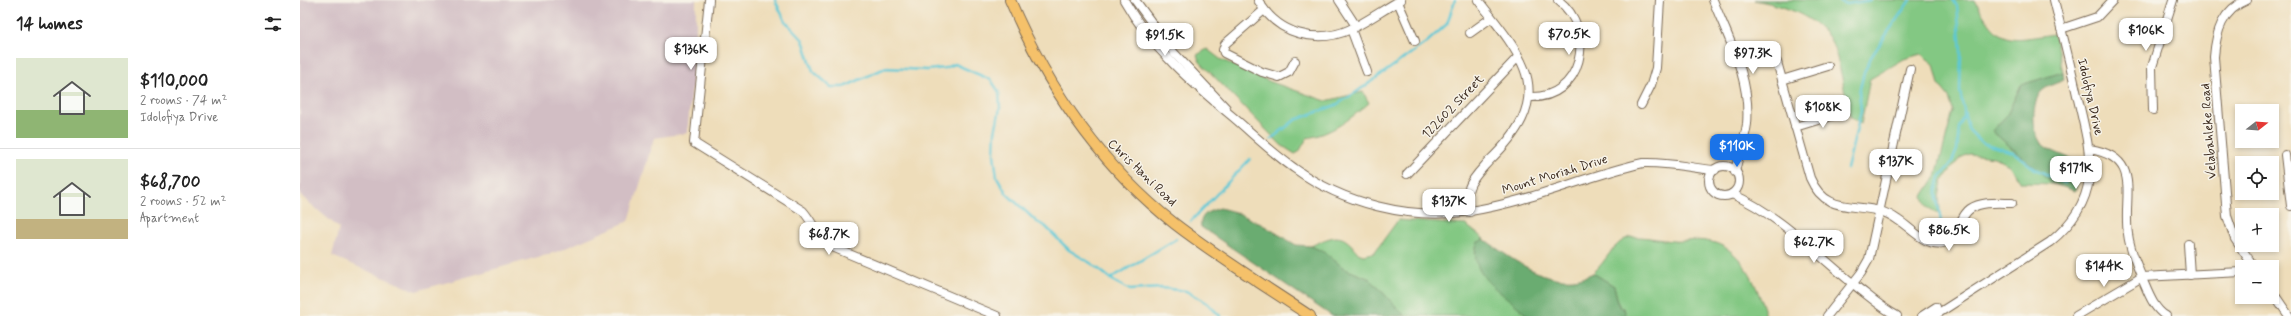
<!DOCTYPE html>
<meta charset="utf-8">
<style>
:root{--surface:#fff;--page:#f6f6f6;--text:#222;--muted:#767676;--line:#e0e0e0;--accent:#1a73e8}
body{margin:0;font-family:Mynerve,sans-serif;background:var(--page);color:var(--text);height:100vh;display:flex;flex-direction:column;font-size:15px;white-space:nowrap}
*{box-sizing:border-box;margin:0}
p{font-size:13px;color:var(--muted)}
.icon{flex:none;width:22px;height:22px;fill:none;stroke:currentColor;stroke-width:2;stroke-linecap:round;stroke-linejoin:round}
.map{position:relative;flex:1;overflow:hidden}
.sheet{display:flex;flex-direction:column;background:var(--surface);width:300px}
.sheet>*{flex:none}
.needle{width:26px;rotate:73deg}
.tools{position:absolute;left:1935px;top:104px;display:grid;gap:8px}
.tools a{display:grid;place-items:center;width:44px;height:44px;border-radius:0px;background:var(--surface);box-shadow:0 2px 6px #0003;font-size:20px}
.price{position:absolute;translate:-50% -34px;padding:0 9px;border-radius:8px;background:#fff;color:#222;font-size:13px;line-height:26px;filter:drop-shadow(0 1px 2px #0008)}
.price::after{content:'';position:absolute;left:50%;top:24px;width:12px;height:9px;margin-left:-6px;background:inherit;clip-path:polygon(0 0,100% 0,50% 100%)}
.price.selected{background:var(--accent);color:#fff}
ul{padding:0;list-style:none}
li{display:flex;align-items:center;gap:12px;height:100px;padding:0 16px}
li+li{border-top:1px solid var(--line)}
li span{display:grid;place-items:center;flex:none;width:112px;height:80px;border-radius:0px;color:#555}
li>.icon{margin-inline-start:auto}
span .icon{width:48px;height:48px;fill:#fffc;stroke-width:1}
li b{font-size:17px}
h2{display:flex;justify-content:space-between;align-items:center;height:48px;padding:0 16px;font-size:17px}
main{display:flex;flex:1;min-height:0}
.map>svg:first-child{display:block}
.industrial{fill:#d2bec4}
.green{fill:#83c883;stroke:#5f7950}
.forest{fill:#6aac71;stroke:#526b48}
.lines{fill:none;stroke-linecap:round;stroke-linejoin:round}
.stream{stroke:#5dc8d6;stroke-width:2.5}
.minor-casing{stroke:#7a6955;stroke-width:10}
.major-casing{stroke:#7a6955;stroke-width:12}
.minor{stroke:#fff;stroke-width:8}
.major{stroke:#f5c16b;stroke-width:10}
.labels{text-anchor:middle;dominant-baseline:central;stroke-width:3;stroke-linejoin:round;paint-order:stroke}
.street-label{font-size:13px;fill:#3b2a1e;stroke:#f7f3e8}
</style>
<main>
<section class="sheet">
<h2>14 homes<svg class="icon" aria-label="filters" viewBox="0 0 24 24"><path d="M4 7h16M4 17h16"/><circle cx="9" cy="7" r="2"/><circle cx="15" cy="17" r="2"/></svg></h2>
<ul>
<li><span style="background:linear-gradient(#dfe7d0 65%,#8fb573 0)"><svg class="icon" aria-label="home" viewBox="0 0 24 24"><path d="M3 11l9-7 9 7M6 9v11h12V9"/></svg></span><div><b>$110,000</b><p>2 rooms · 74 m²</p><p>Idolofiya Drive</p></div></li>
<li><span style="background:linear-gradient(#dfe7d0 75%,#c2b280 0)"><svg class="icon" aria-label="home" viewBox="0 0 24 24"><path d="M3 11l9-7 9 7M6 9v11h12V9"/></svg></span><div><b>$68,700</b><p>2 rooms · 52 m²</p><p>Apartment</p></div></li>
</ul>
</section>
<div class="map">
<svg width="1991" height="316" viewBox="0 0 1991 316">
<rect width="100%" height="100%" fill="#f7f3e8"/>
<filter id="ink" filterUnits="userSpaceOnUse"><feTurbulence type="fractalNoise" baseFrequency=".025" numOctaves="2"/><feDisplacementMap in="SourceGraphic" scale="8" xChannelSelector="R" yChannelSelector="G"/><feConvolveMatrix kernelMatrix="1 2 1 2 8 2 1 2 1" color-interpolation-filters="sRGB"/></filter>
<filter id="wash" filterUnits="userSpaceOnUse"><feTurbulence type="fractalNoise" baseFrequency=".012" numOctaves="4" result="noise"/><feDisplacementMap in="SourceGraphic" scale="16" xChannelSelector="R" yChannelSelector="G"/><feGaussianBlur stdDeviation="0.9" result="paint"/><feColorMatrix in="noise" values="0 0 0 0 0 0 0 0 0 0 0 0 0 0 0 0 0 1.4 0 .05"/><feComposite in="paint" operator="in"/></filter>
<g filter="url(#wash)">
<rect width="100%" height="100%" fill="#eeddba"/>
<path class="industrial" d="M0,0H396V50L387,133L354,138L329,221L256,252L116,291L32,256L39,228L0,195Z"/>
<g class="green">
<path d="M1454,0H1675C1699,46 1707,41 1754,34L1763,72L1721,85L1707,115L1692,131L1754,184L1721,183L1709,165L1694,157L1669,154L1660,158L1642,181L1639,198L1640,210L1636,213C1628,210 1625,204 1623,196L1636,176L1653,111L1649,97L1639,85L1634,64L1621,54L1604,59L1570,79L1561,124L1550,117C1546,99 1538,49 1528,36C1510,14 1482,5 1454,0Z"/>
<path d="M907,49L920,59L971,82L1026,101L1063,92L1069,103C1050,119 1032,134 1007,138L999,152L995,154L981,145L900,62L897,55Z"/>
<path d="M1098,220L1166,225L1184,239L1177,243L1175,252L1214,303L1227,316H1105L1070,279L1045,269L1024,252L1011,246C1034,235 1042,231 1058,253L1063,255L1074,253Z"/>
<path d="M1330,237C1344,236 1359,240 1373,241C1384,242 1396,239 1406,241C1442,245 1458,287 1466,316H1326L1324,309L1319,306L1314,286L1293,273C1307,261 1312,243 1330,237Z"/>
</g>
<g class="forest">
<path d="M1763,72L1764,80C1757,83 1747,86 1742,91C1731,101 1731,134 1743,145C1753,153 1768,156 1778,163L1780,171L1775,191L1754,184L1692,131L1707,115L1721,85Z"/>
<path d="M920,208L935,212L963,225L996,245L1011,246L1024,252L1045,269L1070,279L1105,316H1032L901,227C899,214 910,211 920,208Z"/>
<path d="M1184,239C1214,261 1256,293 1293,273L1314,286L1319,306L1324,309L1326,316H1227C1208,293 1167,280 1177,243Z"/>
</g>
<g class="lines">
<g class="stream">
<path d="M475,0L485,21L503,40L513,71L531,87H544L585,68L627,70L645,68L655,64L691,80L699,92L700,108L695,132L694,154L697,177L707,194L737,222L745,226L769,250L792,264L815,282L830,290L862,288L886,291L907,303L920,316"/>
<path d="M1537,0L1547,4L1571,0"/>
<path d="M1653,0L1657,5L1661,51L1660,92L1668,129L1682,143L1713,152L1735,169L1765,183"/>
<path d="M971,139L995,120L1036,105L1055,93L1127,42L1147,24L1155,0"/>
<path d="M1547,169L1561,111L1559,92L1564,73L1571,57L1610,0"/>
<path d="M891,221L950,159"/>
<path d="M1642,228L1636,192L1640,177L1651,164L1657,150L1659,128L1664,114"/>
<path d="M810,279L876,239"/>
</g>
</g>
</g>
<g filter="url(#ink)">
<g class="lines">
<g class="minor-casing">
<g id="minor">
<path d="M409,0L394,143L503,211C513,222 517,237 530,246L697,316"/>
<path d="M824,0C851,48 892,83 933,117C953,134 972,153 994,168C1042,203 1111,221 1170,211C1229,202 1285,176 1343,163C1370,162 1389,168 1415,170"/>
<path d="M835,0L874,53L926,108"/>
<path d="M958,0C977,34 1016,45 1051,29C1068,21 1084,9 1101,0"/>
<path d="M1039,0L1056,26"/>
<path d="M1413,0C1429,40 1451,79 1447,124C1445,140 1438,156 1435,172"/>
<path d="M1947,0C1922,10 1916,32 1914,57L1927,216L1935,239L1954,267"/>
<path d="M1098,2L1115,41"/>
<path d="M964,10L925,44L923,50L924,53L962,72L979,77L989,72L995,61"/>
<path d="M1051,29L1067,72"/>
<path d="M1761,29L1797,17L1813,0"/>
<path d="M1170,33L1191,18"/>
<path d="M1477,62L1510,178C1529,222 1566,196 1598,220C1611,228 1626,247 1643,243C1659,239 1658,217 1670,209C1682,201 1699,203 1712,203"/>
<path d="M1482,80L1528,66"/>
<path d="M1229,97C1282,100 1298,31 1258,0"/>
<path d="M1341,105L1351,85L1356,68L1360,0"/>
<path d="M1853,110L1852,67L1873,0"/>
<path d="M1495,127L1544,112"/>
<path d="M1790,149C1844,158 1822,197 1828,234C1830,252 1838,267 1844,283C1849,295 1855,310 1866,316"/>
<path d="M1985,155L1991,206"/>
<circle cx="1424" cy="181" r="15"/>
<path d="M1107,174L1218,57"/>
<path d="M1432,194C1480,215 1517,255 1557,287C1570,297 1582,308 1597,316"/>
<path d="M1170,212C1168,204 1166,196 1169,188C1172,178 1182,169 1189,161C1215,136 1239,106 1224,68C1214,43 1194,21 1178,0"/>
<path d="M1888,244L1890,275"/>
<path d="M1972,291L1989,316"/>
<path d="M1527,316L1561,273L1569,259L1610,69"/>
<path d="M1622,316L1636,307L1634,316"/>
<path d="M1634,316L1750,242C1805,197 1791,155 1777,95C1770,63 1762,32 1754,0"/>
<path d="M1776,316L1842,277L1942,272"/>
</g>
</g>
<g class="major-casing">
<path id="major" d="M710,0C747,87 800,165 875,224C918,257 965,286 1010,316"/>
</g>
<use href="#minor" class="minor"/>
<use href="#major" class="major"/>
</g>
</g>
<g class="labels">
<g class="street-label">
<text transform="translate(1790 97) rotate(77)">Idolofiya Drive</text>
<text transform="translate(1153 107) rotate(-46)">122602 Street</text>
<text transform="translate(1909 131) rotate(-94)">Velabahleke Road</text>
<text transform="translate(842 173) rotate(44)">Chris Hani Road</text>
<text transform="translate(1255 175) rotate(-17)">Mount Moriah Drive</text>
</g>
</g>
</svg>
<div class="tools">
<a><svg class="needle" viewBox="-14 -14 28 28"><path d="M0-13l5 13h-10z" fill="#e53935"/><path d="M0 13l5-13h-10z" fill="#767676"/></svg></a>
<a><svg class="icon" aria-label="locate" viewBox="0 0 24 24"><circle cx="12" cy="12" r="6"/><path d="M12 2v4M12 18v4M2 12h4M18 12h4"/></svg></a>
<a>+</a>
<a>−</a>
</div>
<b class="price" style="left:1846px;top:52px">$106K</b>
<b class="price" style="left:1269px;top:56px">$70.5K</b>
<b class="price" style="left:865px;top:57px">$91.5K</b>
<b class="price" style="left:391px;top:71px">$136K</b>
<b class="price" style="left:1453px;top:75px">$97.3K</b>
<b class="price" style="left:1523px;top:129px">$108K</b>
<b class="price selected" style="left:1437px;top:168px">$110K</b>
<b class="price" style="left:1596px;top:183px">$137K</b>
<b class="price" style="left:1776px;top:190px">$171K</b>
<b class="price" style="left:1149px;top:223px">$137K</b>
<b class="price" style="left:1649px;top:252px">$86.5K</b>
<b class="price" style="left:529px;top:256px">$68.7K</b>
<b class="price" style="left:1514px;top:264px">$62.7K</b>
<b class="price" style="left:1804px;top:288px">$144K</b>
</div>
</main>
